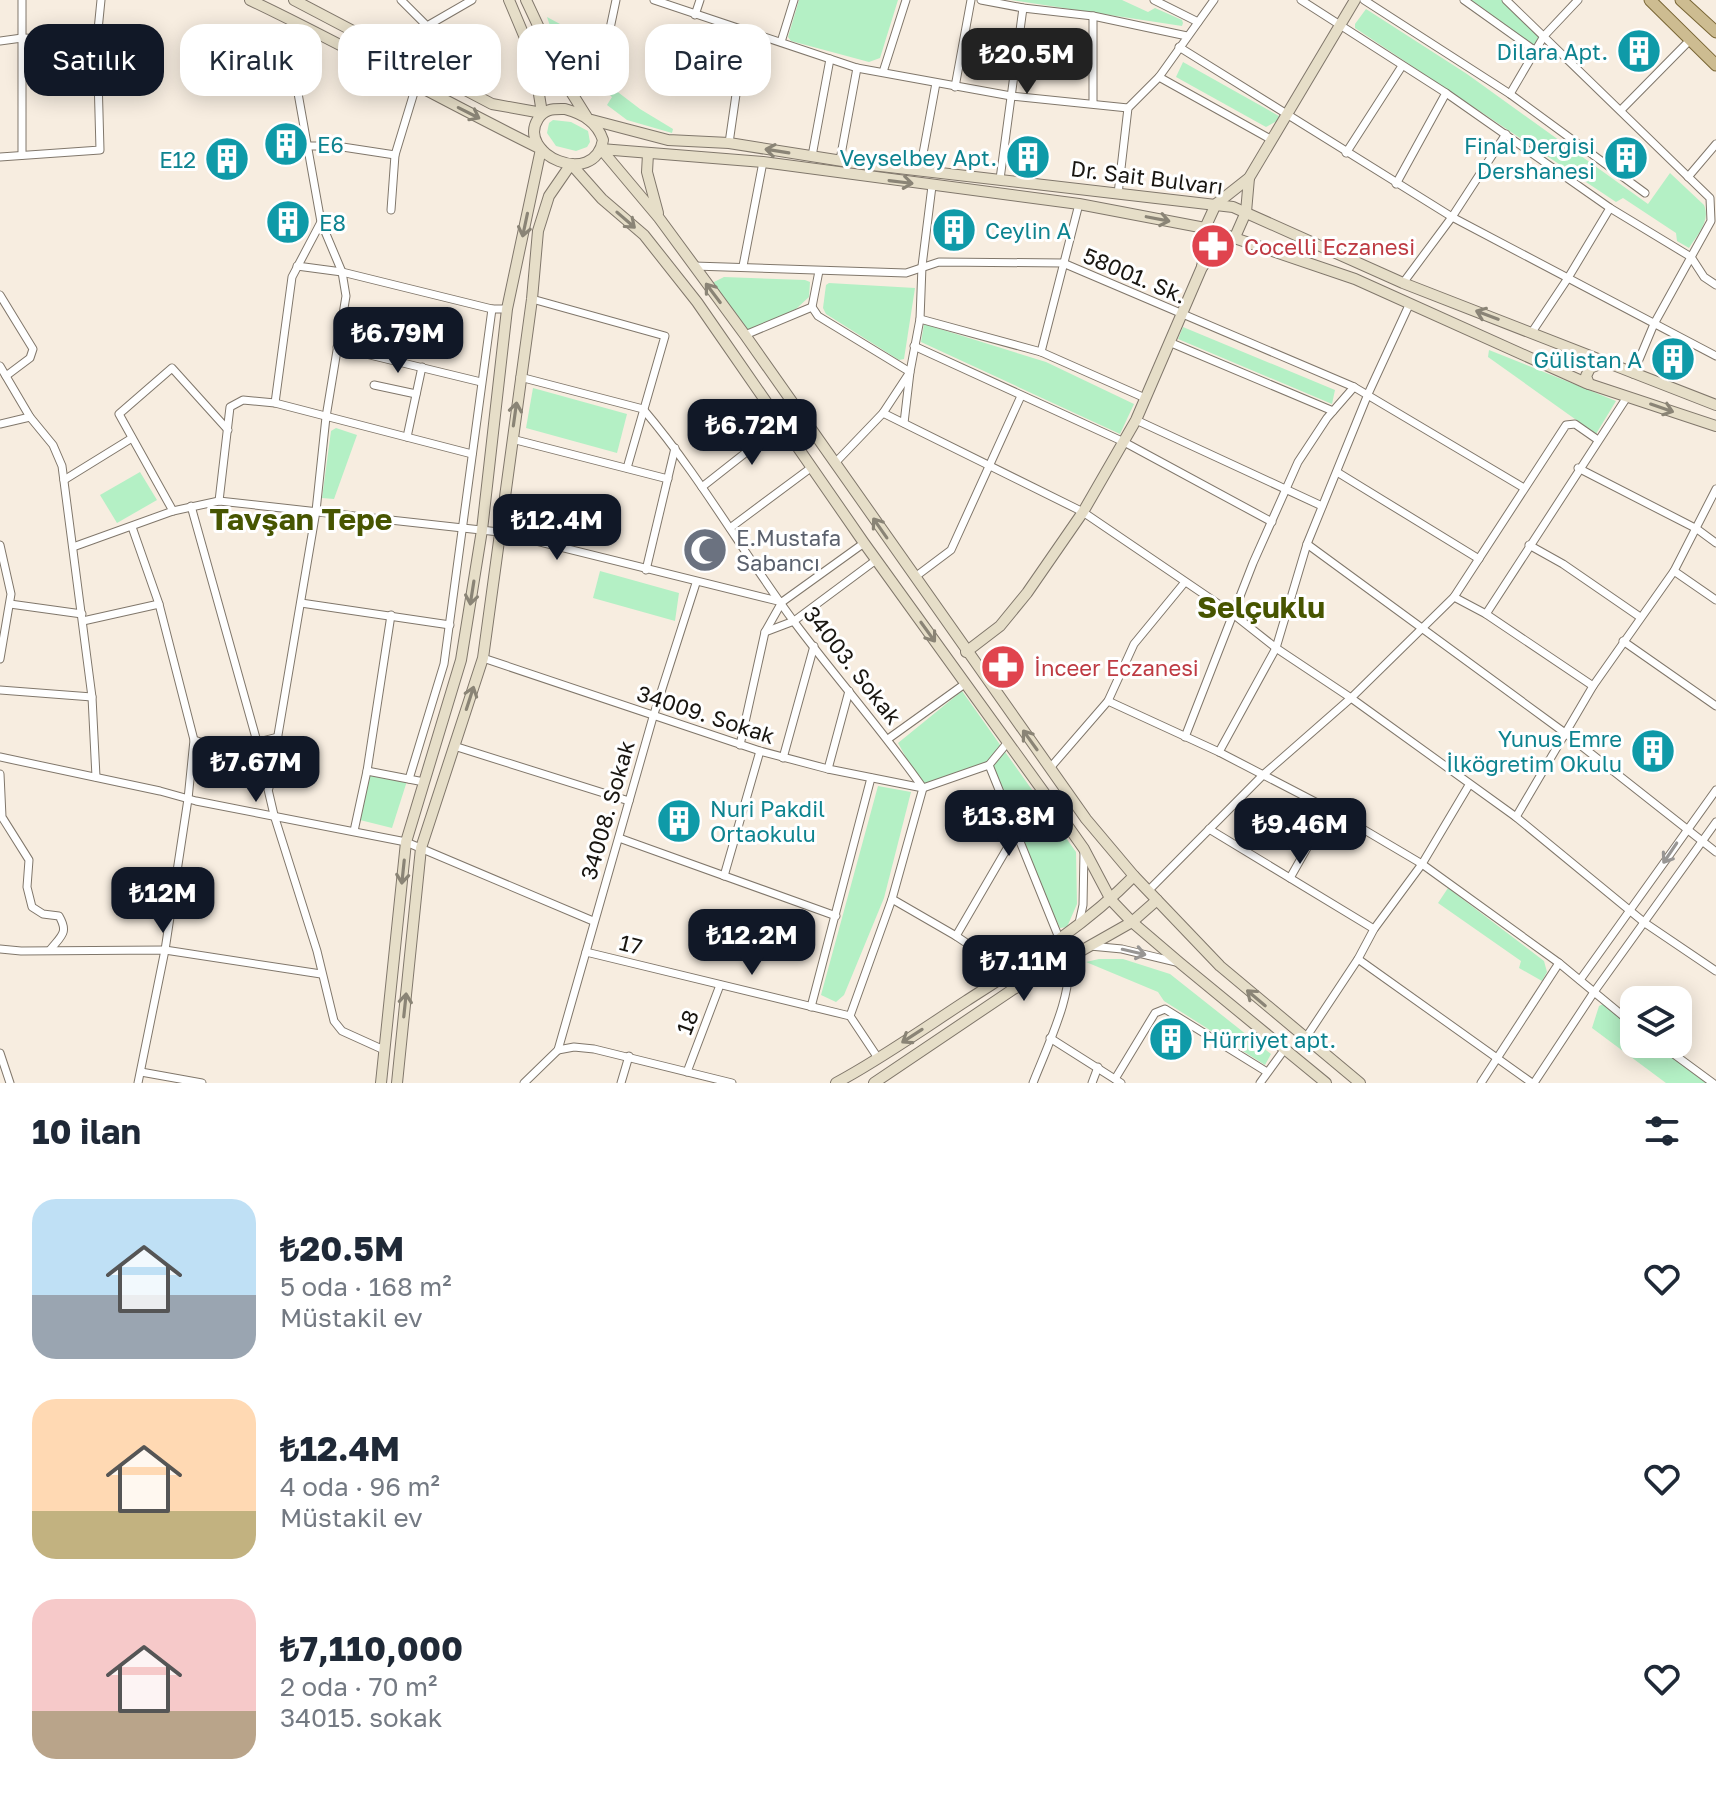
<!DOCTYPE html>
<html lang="tr">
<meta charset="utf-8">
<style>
:root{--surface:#fff;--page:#f2f2f3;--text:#1f2937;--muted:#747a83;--accent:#111827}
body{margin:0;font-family:"Golos Text",sans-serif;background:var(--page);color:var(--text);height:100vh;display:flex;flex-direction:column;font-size:30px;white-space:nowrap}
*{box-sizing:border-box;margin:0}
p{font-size:26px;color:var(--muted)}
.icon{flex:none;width:44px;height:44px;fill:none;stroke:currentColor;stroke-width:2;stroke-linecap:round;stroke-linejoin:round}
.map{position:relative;height:1083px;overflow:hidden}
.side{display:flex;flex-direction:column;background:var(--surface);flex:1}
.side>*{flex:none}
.banner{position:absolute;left:24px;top:24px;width:800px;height:72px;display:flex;gap:16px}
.tools{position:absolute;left:1620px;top:986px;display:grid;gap:16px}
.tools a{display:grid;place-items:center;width:72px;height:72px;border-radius:16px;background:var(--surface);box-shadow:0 4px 20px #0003;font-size:40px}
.price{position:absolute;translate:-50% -68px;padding:0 18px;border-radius:16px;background:var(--accent);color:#fff;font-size:26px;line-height:52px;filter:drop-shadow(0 2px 4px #0008)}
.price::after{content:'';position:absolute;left:50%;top:48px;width:24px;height:18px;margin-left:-12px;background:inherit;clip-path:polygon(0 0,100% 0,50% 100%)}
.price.current{background:#222;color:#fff}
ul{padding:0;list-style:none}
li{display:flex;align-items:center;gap:24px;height:200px;padding:0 32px}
li span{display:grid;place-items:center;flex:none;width:224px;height:160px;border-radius:24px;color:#555}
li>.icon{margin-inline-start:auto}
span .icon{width:96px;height:96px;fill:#fffc;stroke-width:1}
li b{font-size:34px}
h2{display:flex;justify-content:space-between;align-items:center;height:96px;padding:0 32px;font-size:34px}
.tag{padding:0 28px;border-radius:24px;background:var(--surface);box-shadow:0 4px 20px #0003;font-size:28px;line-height:72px}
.tag.current{background:var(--accent);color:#fff}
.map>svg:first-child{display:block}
.green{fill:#b4f0c5}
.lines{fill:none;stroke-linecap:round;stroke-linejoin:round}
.street-casing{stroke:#80776b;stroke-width:9}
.secondary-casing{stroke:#80776b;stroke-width:12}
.primary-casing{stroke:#786535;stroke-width:13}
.street{stroke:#fff;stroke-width:7}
.secondary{stroke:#e6dec8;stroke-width:10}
.primary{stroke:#cdbc91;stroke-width:11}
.oneway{stroke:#8a8476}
.oneway2{stroke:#989694}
.labels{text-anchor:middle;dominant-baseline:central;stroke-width:6;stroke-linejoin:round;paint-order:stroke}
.culture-label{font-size:22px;fill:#0d838f;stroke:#fff;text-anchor:end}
.street-label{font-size:22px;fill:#191611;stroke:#fff}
.health-label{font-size:22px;fill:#be3a42;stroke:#fff;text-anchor:start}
.worship-label{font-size:22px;fill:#5b616d;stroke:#fff;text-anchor:start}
.district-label{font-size:30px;font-weight:bold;fill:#475501;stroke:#fff}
</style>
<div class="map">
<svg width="1716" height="1083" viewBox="0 0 1716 1083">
<rect width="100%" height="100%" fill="#f7ede0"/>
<g class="green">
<path d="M799,0H898L880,58L869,62L791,41L788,37Z"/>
<path d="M1011,0H1122L1148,12L1155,8L1182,20L1183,23L1182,26Z"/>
<path d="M1464,0H1506L1544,36L1534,50Z"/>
<path d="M1366,9L1467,74L1648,204L1670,173L1704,205C1711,221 1697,235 1689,248L1677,241L1676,233L1623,198L1616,202L1355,28V24Z"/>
<path d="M547,17L610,51L602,80L640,109L673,129L672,133L627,120L607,105L612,97L595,83L587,92C565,73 556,43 547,17Z"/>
<path d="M1183,62L1279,116L1277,121L1266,127L1176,77Z"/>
<path d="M553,120L571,122L588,131L590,142L587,147L576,151L556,146L547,133L549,123Z"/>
<path d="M724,277L805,280L810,282L809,297L796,309L749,331L712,283Z"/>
<path d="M829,283L915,288L904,359L899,360L826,314L823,308L826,285Z"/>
<path d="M924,324L1046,362L1134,404L1120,434L921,342Z"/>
<path d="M1183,327L1335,390L1332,404L1178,339Z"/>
<path d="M1489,350L1616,401L1596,434L1488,357Z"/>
<path d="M533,388L627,414L617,453L526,428Z"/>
<path d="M336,428L357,435L334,499L322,498L331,431Z"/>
<path d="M140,472L157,500L117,523L100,495Z"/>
<path d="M600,571L679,593L675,621L593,598Z"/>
<path d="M962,691L1076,852L1077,904L1067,927L1060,928L1016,833L989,766L923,788L898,743Z"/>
<path d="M369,773L407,781L392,828L360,820Z"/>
<path d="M878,786L911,792L884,898L844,995L836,1002L821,995Z"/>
<path d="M1448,888L1544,961L1547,972L1542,981L1519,968L1521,961L1438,903Z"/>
<path d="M1099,959H1123L1170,974L1271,1054L1265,1065L1164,1001L1158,992L1086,962Z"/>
<path d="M1603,1004L1634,1028V1044H1655L1706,1083H1666L1592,1028L1599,1006Z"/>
</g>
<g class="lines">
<g class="street-casing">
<g id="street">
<path d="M401,0L427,26L472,0"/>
<path d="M654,0L857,68L1011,96L1128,108"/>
<path d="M981,0L1023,8L1093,16L1187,36"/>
<path d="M1154,0L1198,22"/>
<path d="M1301,0L1446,93L1610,208L1691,257L1704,277L1716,285"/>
<path d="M1364,0L1510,94L1645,193"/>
<path d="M1464,0L1534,50"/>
<path d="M1506,0L1710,198L1711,221L1654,324L1633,374"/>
<path d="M695,15L700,0"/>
<path d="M1093,16V102"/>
<path d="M608,38L616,0"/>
<path d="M0,41L22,38L97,40"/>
<path d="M781,42L794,0"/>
<path d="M1179,47L1452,217L1716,356"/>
<path d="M883,72L906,0"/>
<path d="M1159,77L1272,140"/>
<path d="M955,87L971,0"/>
<path d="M1510,94L1544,36L1578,0"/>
<path d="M1622,109L1690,40"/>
<path d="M729,143L745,32"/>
<path d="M306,146H336L395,155"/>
<path d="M1346,153L1402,66"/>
<path d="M22,155V0"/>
<path d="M812,156L830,59"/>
<path d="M0,157L100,150L97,40L101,0"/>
<path d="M840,160L857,68"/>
<path d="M920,170L936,83"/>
<path d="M1688,177L1716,144"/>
<path d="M1000,179L1023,8"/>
<path d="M1396,184L1446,93"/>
<path d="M1118,194L1128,108L1159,77L1214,0"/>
<path d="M391,210L395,155L416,86"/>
<path d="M297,266L342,272L492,309H507"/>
<path d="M694,266L906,273L939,262L1063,263L1354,387L1524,488"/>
<path d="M743,266L763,162"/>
<path d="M819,271L812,307L818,316L910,372L904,423"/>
<path d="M1403,283L1452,217L1506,134"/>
<path d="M0,295L33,349L30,358L6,376"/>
<path d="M532,299L665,336L627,468"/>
<path d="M920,319L1041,352L1145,398"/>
<path d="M1532,332L1568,278L1610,208"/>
<path d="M745,335L812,307"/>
<path d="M1169,342L1333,411"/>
<path d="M914,346L1124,442L1272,522"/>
<path d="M337,347L481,382"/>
<path d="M1041,352L1079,204"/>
<path d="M0,366L30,417L53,445L62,466L92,697L96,777"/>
<path d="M520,377L643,409"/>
<path d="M374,385L416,394"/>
<path d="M275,403L292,277L321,222"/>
<path d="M643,409C700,476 743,553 795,623C837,679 883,731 923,788"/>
<path d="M883,413L1083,512L1233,614L1276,648L1351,698L1516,817L1645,923L1716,971"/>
<path d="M1136,420L1322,506"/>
<path d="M0,424L30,417"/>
<path d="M407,437L422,367"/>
<path d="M512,439L668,479"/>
<path d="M835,463L883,413L910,372L920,319L922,266L932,186"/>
<path d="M1578,468L1697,529L1716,543"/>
<path d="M1337,472L1479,559"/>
<path d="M64,480L132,438"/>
<path d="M702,487L782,424"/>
<path d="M219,501L230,407L243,400L275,403L472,454"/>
<path d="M191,506L256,738L274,815L317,951L334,1021L342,1031L384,1050"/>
<path d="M173,511L119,414L172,368L228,430"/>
<path d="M132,527L159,604L194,740L188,799L165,950L138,1083"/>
<path d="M730,528L812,467"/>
<path d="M1307,544L1565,733L1716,852"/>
<path d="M0,545L11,594L0,659"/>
<path d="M1529,545L1563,564L1640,617"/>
<path d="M73,547L173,511L219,501L499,532L782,602L864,543"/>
<path d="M646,570L675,448"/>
<path d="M1674,571L1716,600"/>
<path d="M915,577L951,550L1021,396"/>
<path d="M1454,597L1486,614L1593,686"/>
<path d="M301,603L450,625"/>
<path d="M10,604L82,614"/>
<path d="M1486,614L1627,397"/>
<path d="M83,621L159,604"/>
<path d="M765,632L794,621L876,560"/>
<path d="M1623,641L1716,706"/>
<path d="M483,658L760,751L828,769L923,788L989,765L1008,742"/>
<path d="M0,690L92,697"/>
<path d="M1108,701L1134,644L1185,582"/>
<path d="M1185,737L1253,563L1298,462L1327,418L1354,387"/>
<path d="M888,739L966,683"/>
<path d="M194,740L227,750L278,737"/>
<path d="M740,745L765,632L782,602"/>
<path d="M454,746L629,801"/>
<path d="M1219,752L1276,648L1307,544L1368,394L1410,303"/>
<path d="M0,757L160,791L196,801L406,842L593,921"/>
<path d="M783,758L814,646"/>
<path d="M989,765L1059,938"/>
<path d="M1050,768L1108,701L1219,752L1329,809L1422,864L1559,963L1634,1025"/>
<path d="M828,769L849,691"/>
<path d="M367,771L424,782"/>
<path d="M0,774L2,817L29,860L27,887L32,907L43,914L59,916C69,933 61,936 50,950"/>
<path d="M409,779L444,664L492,309"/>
<path d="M269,788L316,511L326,417L346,296L342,272L321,222L296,82L318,33"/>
<path d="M1516,817L1593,686L1674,571L1716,489"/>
<path d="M1209,829L1374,929"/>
<path d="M354,831L367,771L391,615"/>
<path d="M619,838L836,916"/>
<path d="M724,876L760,751"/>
<path d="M1290,878L1329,809"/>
<path d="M1148,891L1263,775L1351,698L1454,597L1566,425L1575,424L1598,440"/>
<path d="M892,899L956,936L1011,973"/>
<path d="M1079,923L1083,905L1084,852"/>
<path d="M956,936L1016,833"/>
<path d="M1090,946L1122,949L1176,962"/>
<path d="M0,949L21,951L165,950L321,974"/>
<path d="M586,952L850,1016L878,1058"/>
<path d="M1358,959L1532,1083"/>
<path d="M1580,980L1716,790"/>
<path d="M811,1007L871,778"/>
<path d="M850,1016L892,899L923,788"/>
<path d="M1050,1038L1121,1083"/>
<path d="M1305,1039L1358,959L1374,929L1422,864L1469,785"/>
<path d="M1660,1044L1713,1083"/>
<path d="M558,1050L574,1047L594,1049L732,1083"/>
<path d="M0,1053L10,1083"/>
<path d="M141,1072L202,1083"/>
<path d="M687,1072L720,985"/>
<path d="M1115,1079L1155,1013L1165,1009L1267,1072"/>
<path d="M524,1083L558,1050L653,717L696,583"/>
<path d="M621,1083L629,1056"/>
<path d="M1033,1083C1043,1056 1079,983 1065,959"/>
<path d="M1092,1083L1098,1067"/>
<path d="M1260,1083L1284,1050"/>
<path d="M1481,1083L1559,963"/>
<path d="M1534,1083L1594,992L1716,822"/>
</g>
</g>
<g class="secondary-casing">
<g id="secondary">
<path d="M250,0C349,47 443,101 541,149L507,309L482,530L461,660L406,842L381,1083"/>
<path d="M294,0L492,104L542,113L533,57L509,0"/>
<path d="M526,0L563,79L588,119L668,140L729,143L855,163L1233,207L1403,283L1716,405"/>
<path d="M565,109C583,114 597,122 603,140C594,189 516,154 538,119C545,108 554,109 565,109Z"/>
<path d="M601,149L659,218L745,335L1086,819L1134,876L1220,966L1360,1083"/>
<path d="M601,149L763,162L1079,204L1205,228L1355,279L1586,383L1716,426"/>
<path d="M648,154L647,172L658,213"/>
<path d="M1202,267L1219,247L1235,237L1246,212L1249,178"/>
<path d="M1589,384L1586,376L1590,368L1605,362"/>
<path d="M966,652L1000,626L1027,593L1083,512L1136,420L1202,267L1206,243L1205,228L1216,204L1249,178L1355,0"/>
<path d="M397,1083L421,848L483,658L532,299L538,231L549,196L571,164L602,199L644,235L697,302L864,543L1048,798L1084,849L1111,900L1132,922L1180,963L1326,1083"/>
<path d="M836,1083C881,1059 923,1029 966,1001C1025,963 1085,926 1134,876"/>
<path d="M874,1083L1012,990L1132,922L1157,900"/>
</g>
</g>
<g class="primary-casing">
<g id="primary">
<path d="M1650,0L1716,65"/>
<path d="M1681,0L1716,32"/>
</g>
</g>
<use href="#street" class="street"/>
<use href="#secondary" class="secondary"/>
<use href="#primary" class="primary"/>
</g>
<defs><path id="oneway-shaft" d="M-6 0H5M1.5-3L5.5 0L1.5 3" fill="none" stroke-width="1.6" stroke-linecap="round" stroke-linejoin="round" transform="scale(2)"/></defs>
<g class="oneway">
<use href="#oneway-shaft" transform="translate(469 113) rotate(27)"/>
<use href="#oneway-shaft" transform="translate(777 151) rotate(-171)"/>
<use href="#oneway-shaft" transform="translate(901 182) rotate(7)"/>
<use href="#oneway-shaft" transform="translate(1158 219) rotate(11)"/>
<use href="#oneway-shaft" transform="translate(626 220) rotate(41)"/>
<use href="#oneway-shaft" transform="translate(525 225) rotate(102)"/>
<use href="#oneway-shaft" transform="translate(713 293) rotate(-127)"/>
<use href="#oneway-shaft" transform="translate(1487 315) rotate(-159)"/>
<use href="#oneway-shaft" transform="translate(1662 408) rotate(19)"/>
<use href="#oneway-shaft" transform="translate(515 414) rotate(-82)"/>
<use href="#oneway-shaft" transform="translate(880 528) rotate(-125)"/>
<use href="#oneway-shaft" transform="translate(472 593) rotate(99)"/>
<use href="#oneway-shaft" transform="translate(928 632) rotate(54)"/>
<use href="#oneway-shaft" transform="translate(470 698) rotate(-72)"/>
<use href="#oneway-shaft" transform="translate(1030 740) rotate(-126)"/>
<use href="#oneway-shaft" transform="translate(403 872) rotate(96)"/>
<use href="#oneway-shaft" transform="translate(1256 998) rotate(-140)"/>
<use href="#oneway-shaft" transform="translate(405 1005) rotate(-84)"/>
<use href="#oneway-shaft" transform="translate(912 1036) rotate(147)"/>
</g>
<g class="oneway2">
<use href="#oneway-shaft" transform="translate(1670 853) rotate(124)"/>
<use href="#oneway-shaft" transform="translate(1134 952) rotate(13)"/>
</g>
<defs>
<g id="building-disc" transform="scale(2.3)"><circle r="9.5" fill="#0f9aa8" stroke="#fff"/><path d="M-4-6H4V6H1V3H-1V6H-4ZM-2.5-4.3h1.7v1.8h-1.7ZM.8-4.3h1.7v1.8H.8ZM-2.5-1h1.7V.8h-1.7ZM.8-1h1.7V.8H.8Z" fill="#fff"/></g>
<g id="pharmacy-disc" transform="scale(2.3)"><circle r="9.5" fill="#e0444e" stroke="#fff"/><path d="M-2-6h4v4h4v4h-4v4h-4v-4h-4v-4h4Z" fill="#fff"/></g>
<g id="mosque-disc" transform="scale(2.3)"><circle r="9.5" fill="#6b7280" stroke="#fff"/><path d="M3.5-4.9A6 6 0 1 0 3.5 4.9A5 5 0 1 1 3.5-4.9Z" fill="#fff"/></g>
</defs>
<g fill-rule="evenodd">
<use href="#building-disc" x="1639" y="51"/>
<use href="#building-disc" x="286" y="144"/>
<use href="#building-disc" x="1028" y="157"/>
<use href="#building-disc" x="1626" y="158"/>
<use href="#building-disc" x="227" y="159"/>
<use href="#building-disc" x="288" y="222"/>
<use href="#building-disc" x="954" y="230"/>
<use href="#pharmacy-disc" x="1213" y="246"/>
<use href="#building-disc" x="1673" y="359"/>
<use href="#mosque-disc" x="705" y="550"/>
<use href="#pharmacy-disc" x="1003" y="667"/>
<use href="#building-disc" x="1653" y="751"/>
<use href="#building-disc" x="679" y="821"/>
<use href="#building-disc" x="1171" y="1039"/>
</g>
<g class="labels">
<g class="culture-label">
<text x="1608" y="51">Dilara Apt.</text>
<text x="317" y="144" text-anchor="start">E6</text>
<text x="1595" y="145">Final Dergisi<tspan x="1595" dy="25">Dershanesi</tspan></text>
<text x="997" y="157">Veyselbey Apt.</text>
<text x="196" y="159">E12</text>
<text x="319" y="222" text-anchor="start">E8</text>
<text x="985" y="230" text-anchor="start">Ceylin A</text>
<text x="1642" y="359">Gülistan A</text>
<text x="1622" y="738">Yunus Emre<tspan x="1622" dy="25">İlköğretim Okulu</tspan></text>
<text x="710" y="808" text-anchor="start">Nuri Pakdil<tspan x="710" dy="25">Ortaokulu</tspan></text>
<text x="1202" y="1039" text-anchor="start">Hürriyet apt.</text>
</g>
<g class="street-label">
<text transform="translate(1147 177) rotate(7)">Dr. Sait Bulvarı</text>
<text transform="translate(1135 275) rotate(23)">58001. Sk.</text>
<text transform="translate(853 665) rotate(52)">34003. Sokak</text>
<text transform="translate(706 714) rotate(18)">34009. Sokak</text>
<text transform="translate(607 810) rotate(-74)">34008. Sokak</text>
<text transform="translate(631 944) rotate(14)">17</text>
<text transform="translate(687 1022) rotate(-69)">18</text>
</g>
<g class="health-label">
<text x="1244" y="246">Cocelli Eczanesi</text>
<text x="1034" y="667">İnceer Eczanesi</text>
</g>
<g class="worship-label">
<text x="736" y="537">E.Mustafa<tspan x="736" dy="25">Sabancı</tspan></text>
</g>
<g class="district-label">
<text x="301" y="519">Tavşan Tepe</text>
<text x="1261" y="607">Selçuklu</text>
</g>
</g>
</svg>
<div class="tools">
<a><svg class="icon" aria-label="layers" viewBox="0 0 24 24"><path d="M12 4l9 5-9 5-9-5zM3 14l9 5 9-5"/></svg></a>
</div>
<b class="price current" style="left:1027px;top:96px">₺20.5M</b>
<b class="price" style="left:398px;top:375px">₺6.79M</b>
<b class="price" style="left:752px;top:467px">₺6.72M</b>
<b class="price" style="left:557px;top:562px">₺12.4M</b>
<b class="price" style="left:256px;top:804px">₺7.67M</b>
<b class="price" style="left:1009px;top:858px">₺13.8M</b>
<b class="price" style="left:1300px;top:866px">₺9.46M</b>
<b class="price" style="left:163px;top:935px">₺12M</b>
<b class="price" style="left:752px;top:977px">₺12.2M</b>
<b class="price" style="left:1024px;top:1003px">₺7.11M</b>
<div class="banner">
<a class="tag current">Satılık</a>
<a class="tag">Kiralık</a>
<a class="tag">Filtreler</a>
<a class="tag">Yeni</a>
<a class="tag">Daire</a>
</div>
</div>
<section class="side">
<h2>10 ilan<svg class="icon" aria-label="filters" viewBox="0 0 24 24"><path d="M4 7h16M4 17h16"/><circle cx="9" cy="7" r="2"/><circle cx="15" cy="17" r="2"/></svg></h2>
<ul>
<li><span style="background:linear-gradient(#bfe0f5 60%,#9aa5b1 0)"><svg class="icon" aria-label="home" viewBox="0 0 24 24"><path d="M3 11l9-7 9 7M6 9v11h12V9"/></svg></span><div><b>₺20.5M</b><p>5 oda · 168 m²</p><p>Müstakil ev</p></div><svg class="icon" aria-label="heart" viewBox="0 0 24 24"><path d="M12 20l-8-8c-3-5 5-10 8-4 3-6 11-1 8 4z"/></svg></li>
<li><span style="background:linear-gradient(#ffd9b3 70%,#c2b280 0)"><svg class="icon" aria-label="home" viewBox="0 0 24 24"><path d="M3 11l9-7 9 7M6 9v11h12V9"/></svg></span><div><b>₺12.4M</b><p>4 oda · 96 m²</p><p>Müstakil ev</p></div><svg class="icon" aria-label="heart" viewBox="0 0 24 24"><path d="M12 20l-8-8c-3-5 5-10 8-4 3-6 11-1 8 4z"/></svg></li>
<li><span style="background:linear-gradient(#f6c9c9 70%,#b9a48a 0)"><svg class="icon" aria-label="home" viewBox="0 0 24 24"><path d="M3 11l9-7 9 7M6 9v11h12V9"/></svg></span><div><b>₺7,110,000</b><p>2 oda · 70 m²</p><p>34015. sokak</p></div><svg class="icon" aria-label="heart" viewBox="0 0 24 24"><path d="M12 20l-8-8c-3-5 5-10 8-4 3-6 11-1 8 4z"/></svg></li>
</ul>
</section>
